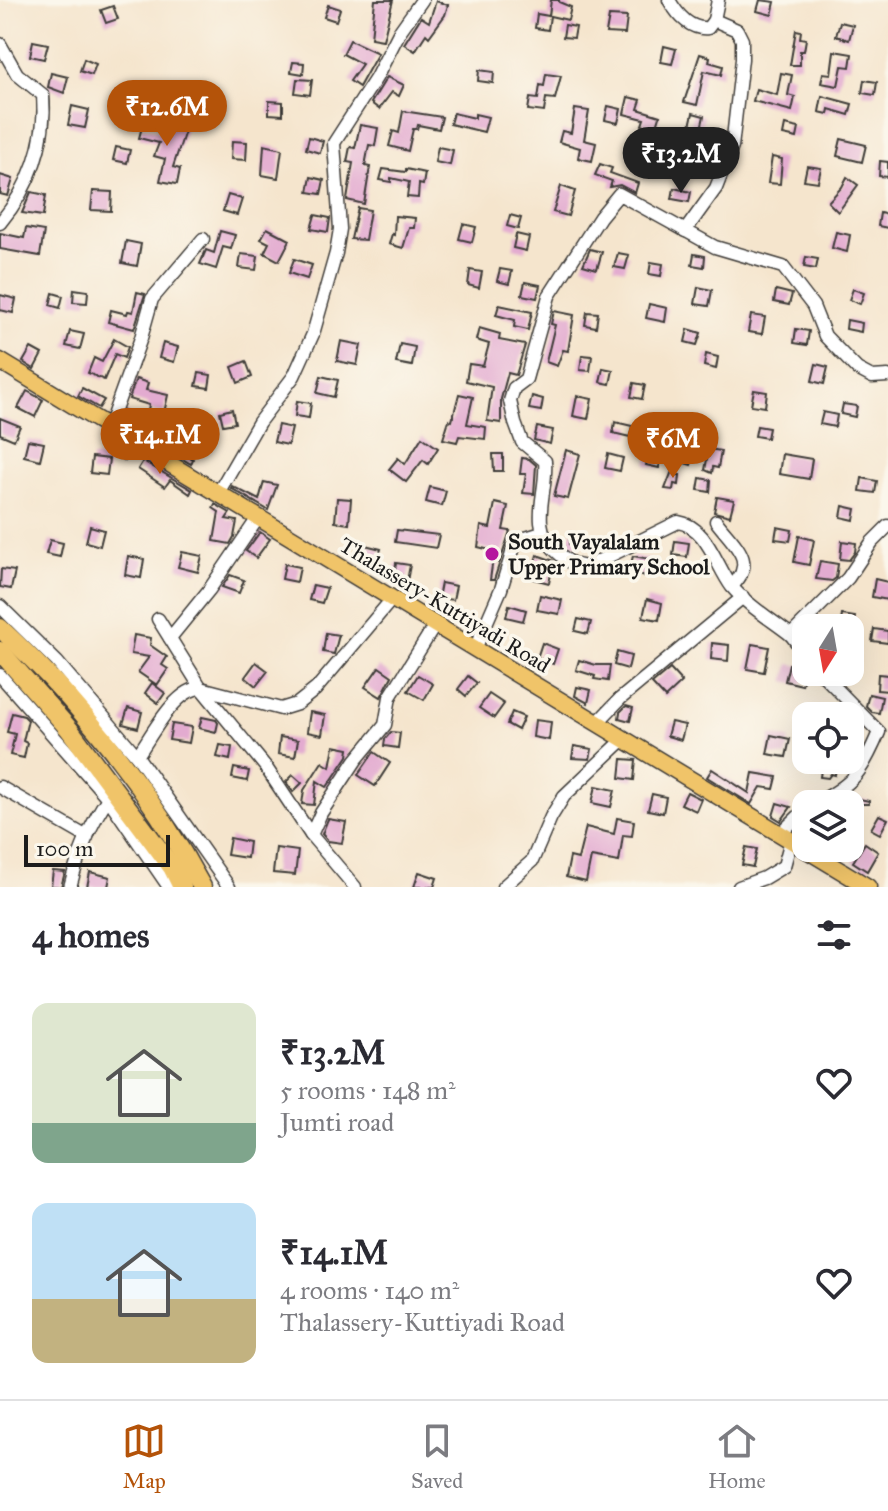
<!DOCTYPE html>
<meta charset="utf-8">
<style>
:root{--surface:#fff;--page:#f7f7f7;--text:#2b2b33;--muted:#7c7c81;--line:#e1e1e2;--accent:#b45309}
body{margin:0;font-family:"IM FELL Great Primer",serif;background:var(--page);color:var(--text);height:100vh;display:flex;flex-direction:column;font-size:30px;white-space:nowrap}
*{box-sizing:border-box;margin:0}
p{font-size:26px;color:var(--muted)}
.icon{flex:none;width:44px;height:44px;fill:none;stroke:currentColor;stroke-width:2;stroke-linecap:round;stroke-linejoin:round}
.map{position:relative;height:887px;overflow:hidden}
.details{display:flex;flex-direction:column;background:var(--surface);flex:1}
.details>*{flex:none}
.needle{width:52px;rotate:191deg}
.tools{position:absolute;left:792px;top:614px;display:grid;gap:16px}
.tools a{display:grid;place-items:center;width:72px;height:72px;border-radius:16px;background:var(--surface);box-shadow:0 8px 32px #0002;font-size:40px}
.scale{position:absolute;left:24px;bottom:20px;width:146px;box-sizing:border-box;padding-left:8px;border:4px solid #1c1c1c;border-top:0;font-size:22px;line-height:28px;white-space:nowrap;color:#1c1c1c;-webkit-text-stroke:6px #fbf7ec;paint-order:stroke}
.price{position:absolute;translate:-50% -68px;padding:0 18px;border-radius:28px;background:var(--accent);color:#fff;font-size:26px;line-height:52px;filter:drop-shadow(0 2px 4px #0008)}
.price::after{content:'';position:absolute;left:50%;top:48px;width:24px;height:18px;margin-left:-12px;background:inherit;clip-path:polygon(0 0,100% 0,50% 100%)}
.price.current{background:#222;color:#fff}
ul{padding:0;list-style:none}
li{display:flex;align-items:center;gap:24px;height:200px;padding:0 32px}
li span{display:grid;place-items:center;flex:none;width:224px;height:160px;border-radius:16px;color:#555}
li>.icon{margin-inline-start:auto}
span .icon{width:96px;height:96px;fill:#fffc;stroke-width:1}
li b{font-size:34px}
h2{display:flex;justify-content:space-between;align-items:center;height:96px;padding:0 32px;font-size:34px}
.menu{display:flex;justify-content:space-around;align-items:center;height:112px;border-top:2px solid var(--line);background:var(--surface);font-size:22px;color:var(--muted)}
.menu a{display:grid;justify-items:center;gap:4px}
.menu .current{color:var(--accent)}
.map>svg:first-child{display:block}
.building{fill:#e3abd0}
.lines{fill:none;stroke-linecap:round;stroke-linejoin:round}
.minor-casing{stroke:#3d3a37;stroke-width:15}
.major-casing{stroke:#3d3a37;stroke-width:19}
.highway-casing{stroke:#3d3a37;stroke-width:21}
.minor{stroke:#fff;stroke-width:12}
.major{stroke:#f0c469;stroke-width:16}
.highway{stroke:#f0c469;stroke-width:18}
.poi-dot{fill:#b5179e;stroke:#fbf7ec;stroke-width:3}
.labels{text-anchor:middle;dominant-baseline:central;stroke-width:7;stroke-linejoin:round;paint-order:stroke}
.poi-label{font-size:22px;font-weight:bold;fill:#1c1c1c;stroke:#fbf7ec;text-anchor:start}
.street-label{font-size:22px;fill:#1c1c1c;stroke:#fbf7ec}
</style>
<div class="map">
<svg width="888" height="887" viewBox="0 0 888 887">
<rect width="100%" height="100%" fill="#fbf7ec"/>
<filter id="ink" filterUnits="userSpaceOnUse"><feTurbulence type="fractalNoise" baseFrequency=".0125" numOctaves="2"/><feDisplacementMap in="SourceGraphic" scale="16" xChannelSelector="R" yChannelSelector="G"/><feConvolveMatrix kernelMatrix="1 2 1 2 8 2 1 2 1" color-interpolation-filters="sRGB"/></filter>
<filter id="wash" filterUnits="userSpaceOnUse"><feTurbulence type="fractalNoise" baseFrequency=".006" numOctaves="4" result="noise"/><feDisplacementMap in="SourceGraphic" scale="32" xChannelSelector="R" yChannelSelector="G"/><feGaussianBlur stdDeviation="1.8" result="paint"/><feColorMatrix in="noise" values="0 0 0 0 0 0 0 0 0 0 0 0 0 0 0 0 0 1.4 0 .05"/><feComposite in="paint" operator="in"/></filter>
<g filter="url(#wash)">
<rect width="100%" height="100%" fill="#f5e5cd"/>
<g id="blocks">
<g class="building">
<path d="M375,0H393L383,40L371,38Z"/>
<path d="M551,0H559V2L571,7L568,20L550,16L548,30L535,28L537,14L549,16Z"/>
<path d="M760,0L775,2L772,15L757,11Z"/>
<path d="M436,1L448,5L445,15L429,37L426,34L415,51L404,44L421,17L429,22Z"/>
<path d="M328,5L340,9L336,21L324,17Z"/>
<path d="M113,6L118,19L106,23L101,10Z"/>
<path d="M609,16L627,17L625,34L606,33Z"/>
<path d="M840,22L853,25L849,40L836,36Z"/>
<path d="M565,25L576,27L574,38L563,37Z"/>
<path d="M796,30L801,31L800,38L806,39L804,51H800V65H790Z"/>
<path d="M350,40L378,53L359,87L350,81L362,64L343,54Z"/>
<path d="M33,41L48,44L44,59L30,56Z"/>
<path d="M664,46L676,49L672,64L661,62Z"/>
<path d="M834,51L852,54L850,67L842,66L838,86L821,83L823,73L831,74Z"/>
<path d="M700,54L710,57L709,62L723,66L721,75L704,71L697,105L684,102Z"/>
<path d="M84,59L96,64L92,75L80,71Z"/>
<path d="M293,62L304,63L303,74L291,72Z"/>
<path d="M479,70L494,72L493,83L478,81Z"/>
<path d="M51,73L68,77L64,93L48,87Z"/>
<path d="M781,73L792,75L788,95L795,97L792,111L753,101L756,89L777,95Z"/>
<path d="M546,74L561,76L555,99L546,98L544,112L528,110L530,98L538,99L540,85L544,86Z"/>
<path d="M387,77L404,85L399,96L392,92L379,109L371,103Z"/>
<path d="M297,79L312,80L310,95L295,93Z"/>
<path d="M864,80L877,82L875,95L862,93Z"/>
<path d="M822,96L852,104L849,115L829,109L828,114L819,112Z"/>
<path d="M628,97L641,100L638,109L660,116L656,129L642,125L644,119L624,114Z"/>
<path d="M269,101L283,102V115L269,114Z"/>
<path d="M72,106L89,110L85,128L68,125Z"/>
<path d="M608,106L621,109L618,123L605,120Z"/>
<path d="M575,109L589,111L584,140L596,143L592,161L578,158L580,148L559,142L562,131L571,133Z"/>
<path d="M403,111L442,117L439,129L418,125L417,129H413L408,151L389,146L393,131L399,133Z"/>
<path d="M453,113L475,118V114L488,117L484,132L450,124Z"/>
<path d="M693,113L704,116L701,129L690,126Z"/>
<path d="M166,122L186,128L173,167L180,169L177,184L160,181L165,159L154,156L159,143L139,138L142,127L163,132Z"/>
<path d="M360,125L378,128L375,146L369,145L365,166L370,167L364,204L347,200L353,163L347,162L350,147L355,148Z"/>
<path d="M785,125L799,128L797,138L783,135Z"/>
<path d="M309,137L323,141L320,153L306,149Z"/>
<path d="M841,139L866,145L862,162L837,156Z"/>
<path d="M232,141L247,142L246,160L231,159Z"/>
<path d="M264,145L282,149L278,178L262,175Z"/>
<path d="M116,147L130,150L127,163L113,160Z"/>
<path d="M438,147L453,150L450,165L435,162Z"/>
<path d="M772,157L782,159L780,184L768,183Z"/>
<path d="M880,161L888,162V177L879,176Z"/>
<path d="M600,164L612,168L610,173L638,183L635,193L620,185L610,187L612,181L595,175Z"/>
<path d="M807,166L821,168L818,182L804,180Z"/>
<path d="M383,169L406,172V169L425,173L423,185L419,184L418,198L407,197L409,182L391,178V182L380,180Z"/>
<path d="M0,175L13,179L8,196L0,194Z"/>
<path d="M311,177L324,180L321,194L308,192Z"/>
<path d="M847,177L858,185L838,212L828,202L842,187Z"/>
<path d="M561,186L575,191L568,216L553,212Z"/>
<path d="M674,188L691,192L689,202L672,199Z"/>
<path d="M93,191L112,192L111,211L91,210Z"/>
<path d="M31,192L46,195L43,216L22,213Z"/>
<path d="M228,195L242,199L237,215L223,211Z"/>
<path d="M358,208L370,210L365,240L351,239Z"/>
<path d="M880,213L888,215V228L878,226Z"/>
<path d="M315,215L330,218L328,232L311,229Z"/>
<path d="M510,215L521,218L518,229L507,226Z"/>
<path d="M395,216L415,218L414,228H409L403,248L389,244L392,234L394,235Z"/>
<path d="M463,224L476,227L472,242L459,239Z"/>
<path d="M26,228L44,231L40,256L0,249V233L24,238Z"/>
<path d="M267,228L290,240L279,261L264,253L269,243L261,239Z"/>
<path d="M220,231L235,235L231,249L223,247L216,269L200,264L206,250L214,253Z"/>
<path d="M836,232L850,235L847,252L832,248Z"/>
<path d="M516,234L529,237L526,251L513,248Z"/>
<path d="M126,241L141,244L137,266L122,263Z"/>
<path d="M590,249L602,252L597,269L583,265Z"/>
<path d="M618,253L629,255L625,269L614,267Z"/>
<path d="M241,254L258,256L256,270L239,268Z"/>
<path d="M694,254L705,256L704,267L692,265Z"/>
<path d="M806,257L818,259L816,269L804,267Z"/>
<path d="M294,259L312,265L307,279L289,273Z"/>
<path d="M651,262L663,264L661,276L649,274Z"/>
<path d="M500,269L512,271L509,284L497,281Z"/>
<path d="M470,270L482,272L479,288L468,285Z"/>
<path d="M525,282L540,285L537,298L522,295Z"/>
<path d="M698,287L712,290L709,306L695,304Z"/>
<path d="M74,289L88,291L87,303L73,302Z"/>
<path d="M853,289L864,293L860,304L849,300Z"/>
<path d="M776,290L792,294L789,305L774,302Z"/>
<path d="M137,292L145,294L134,329L108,322L111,310L127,314L128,311L133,312Z"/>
<path d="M53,293L63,296L60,308L50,305Z"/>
<path d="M0,295L16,299L13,313L0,310Z"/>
<path d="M649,304L667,308L665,322L646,318Z"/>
<path d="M499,305L532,312L528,330L514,327L515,320L496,315Z"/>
<path d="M554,311L574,315L568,351L563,350L557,366L546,362L555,325L551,324Z"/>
<path d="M587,312L598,313L596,327L585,325Z"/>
<path d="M751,315L765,317L762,334L748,332Z"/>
<path d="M847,320L862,323L861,332L846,329Z"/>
<path d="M479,328L500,334L499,340L525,345L516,375L508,373L501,399V423L487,421L492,387L466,381L469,364L483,366L489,344L476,340Z"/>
<path d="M688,329L701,333L697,345L685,342Z"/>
<path d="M796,329L809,331L807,345L794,343Z"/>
<path d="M70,331L84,334L80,349L66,346Z"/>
<path d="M114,339L128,347L124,358L115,354L104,380L88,373L94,358L102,362Z"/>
<path d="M341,341L361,345L357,365L337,361Z"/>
<path d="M163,343L178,347L174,362L159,358Z"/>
<path d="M400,344L415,347L412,366L396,363Z"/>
<path d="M31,348L42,354L34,369L23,362Z"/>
<path d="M706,354L718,357L716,369L704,366Z"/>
<path d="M582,355L592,356L590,371L580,370Z"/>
<path d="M246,361L252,377L238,383L232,367Z"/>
<path d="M816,364L828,367L824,384L812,381Z"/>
<path d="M603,368L613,370L610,384L600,382Z"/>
<path d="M199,373L211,375L209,388L196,386Z"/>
<path d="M321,376L338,380L334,397L317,393Z"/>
<path d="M136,379L148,383L146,390L168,395L164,413L148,410L149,405L129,399Z"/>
<path d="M634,383L645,385L642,399L631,397Z"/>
<path d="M82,388L104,400L99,408L78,396Z"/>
<path d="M754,390L767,392L765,407L751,405Z"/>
<path d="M27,391L43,400L35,417L18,408Z"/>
<path d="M459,394L473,397L467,424L486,427L485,439L459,436L457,442L443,439L449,420L452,421Z"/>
<path d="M532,396L543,399L541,411L529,409Z"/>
<path d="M577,396L592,399L588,419L573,416Z"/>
<path d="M297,401L311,403L309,418L295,416Z"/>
<path d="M843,404L857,406L855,417L841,414Z"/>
<path d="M232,409L235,423L223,425L220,412Z"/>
<path d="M124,411L139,420L134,429L121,421Z"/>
<path d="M823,412L837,415L835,427L820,424Z"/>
<path d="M0,418L20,426L14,440L0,434Z"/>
<path d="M187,422L199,424L197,435L186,434Z"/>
<path d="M615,422L632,426L630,437L613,433Z"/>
<path d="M278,425L292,428L288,445L274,442Z"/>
<path d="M757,426L769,428L767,438L755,436Z"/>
<path d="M537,427L553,430L550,444L534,440Z"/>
<path d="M154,437L193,459L191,464L153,441Z"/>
<path d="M422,437L438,448L428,464L423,460L406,482L389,469L398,458L405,464Z"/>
<path d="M28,440L44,443L40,460L24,456Z"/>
<path d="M115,443L131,453L125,461L110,450Z"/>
<path d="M681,446L696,451L691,465L676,460Z"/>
<path d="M709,449L721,451L718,468L713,467L712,473L705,470Z"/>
<path d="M566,450L580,454L568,499L554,496Z"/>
<path d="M493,454H503V471H494Z"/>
<path d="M608,454L623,458L620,471L605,468Z"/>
<path d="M649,454L661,457L659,468L646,465Z"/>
<path d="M782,454L812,459L809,479L779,474Z"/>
<path d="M92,457L109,459L107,475L90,473Z"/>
<path d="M522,458L529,459L536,465L534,494L523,493L526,474H520Z"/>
<path d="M143,461L192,490L190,494L170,480L165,487L138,469Z"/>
<path d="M674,466L677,467L676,475H680L679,485L674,484L673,490L665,489Z"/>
<path d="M700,478L711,480L710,492L698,490Z"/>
<path d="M862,478L877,481L875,493L860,491Z"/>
<path d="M264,482L277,485L268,510L231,488L232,486L259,500Z"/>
<path d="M430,487L446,491L442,506L426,502Z"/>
<path d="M717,497L734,500L730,516L714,512Z"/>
<path d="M337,498L351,499L349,524L335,522Z"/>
<path d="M495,503L508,506L503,530L510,531L494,580H490L494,551L478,547L481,526L490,528Z"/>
<path d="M215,504L230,513L226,519L237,521L234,537L230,544L214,541L219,512L213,508Z"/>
<path d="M843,506L856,509L854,520L841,517Z"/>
<path d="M90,526L104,530L100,546L86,542Z"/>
<path d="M777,527L792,530L790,541L775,539Z"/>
<path d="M397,530L439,535L436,548L395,542Z"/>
<path d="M260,532L270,539L256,558L246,551Z"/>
<path d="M571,532L582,534L580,546L569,544Z"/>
<path d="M799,536L814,540L809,565L794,562Z"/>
<path d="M50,540L63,543L60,557L46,554Z"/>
<path d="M675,541L689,543L687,557L673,555Z"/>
<path d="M842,541L856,543L855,552L849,560L840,559Z"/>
<path d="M365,545L381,549L377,563L362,559Z"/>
<path d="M182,552L202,556L198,572L178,567Z"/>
<path d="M537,555L554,561L549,583L530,578Z"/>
<path d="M128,556L144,559L141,578L125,575Z"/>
<path d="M633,556L650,559L646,576L629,572Z"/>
<path d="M820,561L838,564L836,578L832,581L816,579Z"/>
<path d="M396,563L410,565L407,581L394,578Z"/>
<path d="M285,564L300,567L297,582L282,579Z"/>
<path d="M1,569L15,571L11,589L0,587Z"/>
<path d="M230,575L244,580L239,593L222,587Z"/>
<path d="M875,579L888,582V600L872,597Z"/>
<path d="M441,583L456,586L453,600L438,598Z"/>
<path d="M313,585L327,588L322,603L309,600Z"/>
<path d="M540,595L562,600L559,614L537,610Z"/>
<path d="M647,599L662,603L659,620L643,617Z"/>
<path d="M509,605L526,610L523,621L506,617Z"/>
<path d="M842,615L855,617L853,628H840Z"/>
<path d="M578,619L591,622L588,634L575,631Z"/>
<path d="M874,629L888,631V643L872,641Z"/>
<path d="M326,633L339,635L334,654L323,652Z"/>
<path d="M134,635L151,638L150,645L167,657L162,665L168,669L157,685L138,672L149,657L131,654Z"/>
<path d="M542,643L558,649L553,664L537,658Z"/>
<path d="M712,643L729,645L728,661L711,659Z"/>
<path d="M752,644L769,647L764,672L747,669Z"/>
<path d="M617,652L631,656L628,669L614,665Z"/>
<path d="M579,660L596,665H610L608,681L594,679L595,676L576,670Z"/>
<path d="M256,662L268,671L256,686L245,677Z"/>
<path d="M789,664L806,667L802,685L785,681Z"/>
<path d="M379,667L392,676L381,697L365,687Z"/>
<path d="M670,669L682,682L665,698L652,684Z"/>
<path d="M878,674L888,675V691L877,690Z"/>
<path d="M418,675L433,684L424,700L408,691Z"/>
<path d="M468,676L477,683L466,696L458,689Z"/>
<path d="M152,683L165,693L158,703L145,693Z"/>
<path d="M577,687L591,690L588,703L575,696Z"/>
<path d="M489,694L504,704L494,718L479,708Z"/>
<path d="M869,694L882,697L879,713L872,712L866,706Z"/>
<path d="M626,706L633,708L630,721L619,718L620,712Z"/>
<path d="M128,708L142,712L138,728L123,724Z"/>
<path d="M310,712L325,715L322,735L307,732Z"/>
<path d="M512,712L524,717L518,730L507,724Z"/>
<path d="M12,713L24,716L28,720L23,741L27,743L24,758L10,755L15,734L7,732Z"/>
<path d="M202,717L216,720L218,723L216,732L199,728Z"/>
<path d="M535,720L551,722L549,740L533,737Z"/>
<path d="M671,722L685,725L681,740L667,736Z"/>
<path d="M172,724L192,727L189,743L169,740Z"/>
<path d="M391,732L400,733L398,748L384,746L385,739Z"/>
<path d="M771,735L790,739L786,757L767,754Z"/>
<path d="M280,737L298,740L295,757L278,754Z"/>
<path d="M220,745L232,747L230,760L217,757Z"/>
<path d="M334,746L349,749L348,756L327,787L317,781L314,805L302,804L304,790L322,762L330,767Z"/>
<path d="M574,746L592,749L590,759L572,758Z"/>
<path d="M374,752L390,763L375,786L358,775Z"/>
<path d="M622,759L636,760L634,780L620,778Z"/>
<path d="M814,760H833V765L836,766L835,775L831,774L828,778L820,777L821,770L813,769Z"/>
<path d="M234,768L249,771L247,781L232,778Z"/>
<path d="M712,769L749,793L753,773L777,777L774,789L761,787L751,804L707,777Z"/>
<path d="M293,775L302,783L293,792L286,782Z"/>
<path d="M596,786L615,790L611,807L592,803Z"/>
<path d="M687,792L701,799L696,811L681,804Z"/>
<path d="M652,794L666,797L663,813L648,810Z"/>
<path d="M846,796L869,801V804H860L858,814L850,812V804H839Z"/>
<path d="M777,803L791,807L781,821L773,816Z"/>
<path d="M879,815L888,819L880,834L871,829Z"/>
<path d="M617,818L634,821L632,836L623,835L619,862L591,857L586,882L566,877L570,857L578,859L586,827L614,834Z"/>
<path d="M328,819L346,822L342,843L328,841L322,834Z"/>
<path d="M230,838L249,842L247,858L227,855Z"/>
<path d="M865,843L878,852L867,871L853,862Z"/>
<path d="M746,847L757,849L753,867L742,865Z"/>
<path d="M276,848L298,851L295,875L273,873Z"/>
<path d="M53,871L65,872L61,887L51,886Z"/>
<path d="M90,872L110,877L108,887H87Z"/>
<path d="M419,872L437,878L434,887H414Z"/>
</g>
</g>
</g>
<g filter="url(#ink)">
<use href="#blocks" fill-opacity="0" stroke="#3d3a37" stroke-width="2"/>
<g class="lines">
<g class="minor-casing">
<g id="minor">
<path d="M669,0C677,14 690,30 708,28L714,20L718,0"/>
<path d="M0,44L17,74L43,95C47,141 30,187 0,223"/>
<path d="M685,231L716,188L732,147L742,59V40L737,30L714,20"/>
<path d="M888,376L872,377L857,369L825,336L813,306L783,267L715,247L619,194L600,217L549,296L526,379L514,388L510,401L515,423L522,442L545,461C548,493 528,525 555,550C566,560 571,565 587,567L678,522C707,526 716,566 732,587C748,606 772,620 791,635L848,578L872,542L888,526"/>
<path d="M109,427L141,338L152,299L203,239"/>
<path d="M218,493L259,422L294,376L313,334L336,253L340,229L334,143L376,78L400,31L422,0"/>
<path d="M716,521C734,545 758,561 732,586"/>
<path d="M0,606L57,662L137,756L229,887"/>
<path d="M158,619L201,688L265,766L311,835L355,887"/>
<path d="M791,635L806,655"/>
<path d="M170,638L209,590L258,518"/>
<path d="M475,649L501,589L514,547L519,540L542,533"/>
<path d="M0,675L108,798L169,887"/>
<path d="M597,723L620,699L743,597"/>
<path d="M137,756C152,735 175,689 201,688L281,709L297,704L316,689L392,599"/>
<path d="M0,787L87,837"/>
<path d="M815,804C854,784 862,772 879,732L820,672"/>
<path d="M780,834L806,809"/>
<path d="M311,835L321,813L356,760L385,725L390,697L435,625"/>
<path d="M70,887C78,856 90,824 108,798"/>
<path d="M503,887L532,861L551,817L564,796L624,739"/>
<path d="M739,887L764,878L784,866L791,840"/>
</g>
</g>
<g class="major-casing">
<path id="major" d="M0,361L868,887"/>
</g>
<g class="highway-casing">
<g id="highway">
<path d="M0,628C80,702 150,791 202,887"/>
<path d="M0,651L69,729L172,867L182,887"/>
</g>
</g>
<use href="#minor" class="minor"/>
<use href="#major" class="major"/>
<use href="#highway" class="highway"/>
</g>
</g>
<circle class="poi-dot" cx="492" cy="554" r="8"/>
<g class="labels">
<g class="poi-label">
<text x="508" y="541">South Vayalalam<tspan x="508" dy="25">Upper Primary School</tspan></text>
</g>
<g class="street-label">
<text transform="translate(445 605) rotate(31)">Thalassery-Kuttiyadi Road</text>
</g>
</g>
</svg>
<div class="tools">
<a><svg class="needle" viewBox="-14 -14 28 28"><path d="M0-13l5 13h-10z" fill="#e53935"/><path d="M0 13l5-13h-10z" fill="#7c7c81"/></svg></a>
<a><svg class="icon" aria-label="locate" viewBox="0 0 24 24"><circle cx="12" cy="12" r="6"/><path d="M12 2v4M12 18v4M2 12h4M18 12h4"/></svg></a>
<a><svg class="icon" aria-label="layers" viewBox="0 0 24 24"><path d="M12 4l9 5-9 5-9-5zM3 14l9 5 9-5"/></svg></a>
</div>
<div class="scale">100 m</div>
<b class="price" style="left:167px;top:148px">₹12.6M</b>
<b class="price current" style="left:681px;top:195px">₹13.2M</b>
<b class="price" style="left:160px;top:476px">₹14.1M</b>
<b class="price" style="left:673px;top:480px">₹6M</b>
</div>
<section class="details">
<h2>4 homes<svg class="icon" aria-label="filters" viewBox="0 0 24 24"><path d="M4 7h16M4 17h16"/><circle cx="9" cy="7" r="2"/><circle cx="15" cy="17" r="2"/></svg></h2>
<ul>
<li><span style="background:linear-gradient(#dfe7d0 75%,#7fa58c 0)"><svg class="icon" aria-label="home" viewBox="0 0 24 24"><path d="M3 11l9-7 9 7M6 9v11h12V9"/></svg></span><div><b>₹13.2M</b><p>5 rooms · 148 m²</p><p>Jumti road</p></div><svg class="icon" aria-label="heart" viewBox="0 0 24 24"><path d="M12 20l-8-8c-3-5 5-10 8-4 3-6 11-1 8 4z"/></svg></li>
<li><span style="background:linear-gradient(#bfe0f5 60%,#c2b280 0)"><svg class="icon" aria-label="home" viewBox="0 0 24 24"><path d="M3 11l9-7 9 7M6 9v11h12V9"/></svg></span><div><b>₹14.1M</b><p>4 rooms · 140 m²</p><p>Thalassery-Kuttiyadi Road</p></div><svg class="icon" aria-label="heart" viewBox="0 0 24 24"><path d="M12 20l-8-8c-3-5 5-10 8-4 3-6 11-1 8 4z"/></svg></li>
</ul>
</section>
<nav class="menu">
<a class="current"><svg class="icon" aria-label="map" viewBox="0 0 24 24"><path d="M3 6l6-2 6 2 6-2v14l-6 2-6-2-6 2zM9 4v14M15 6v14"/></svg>Map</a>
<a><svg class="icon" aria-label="saved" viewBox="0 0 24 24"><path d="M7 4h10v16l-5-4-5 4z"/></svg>Saved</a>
<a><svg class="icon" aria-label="home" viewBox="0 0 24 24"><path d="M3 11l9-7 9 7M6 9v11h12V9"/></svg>Home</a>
</nav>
